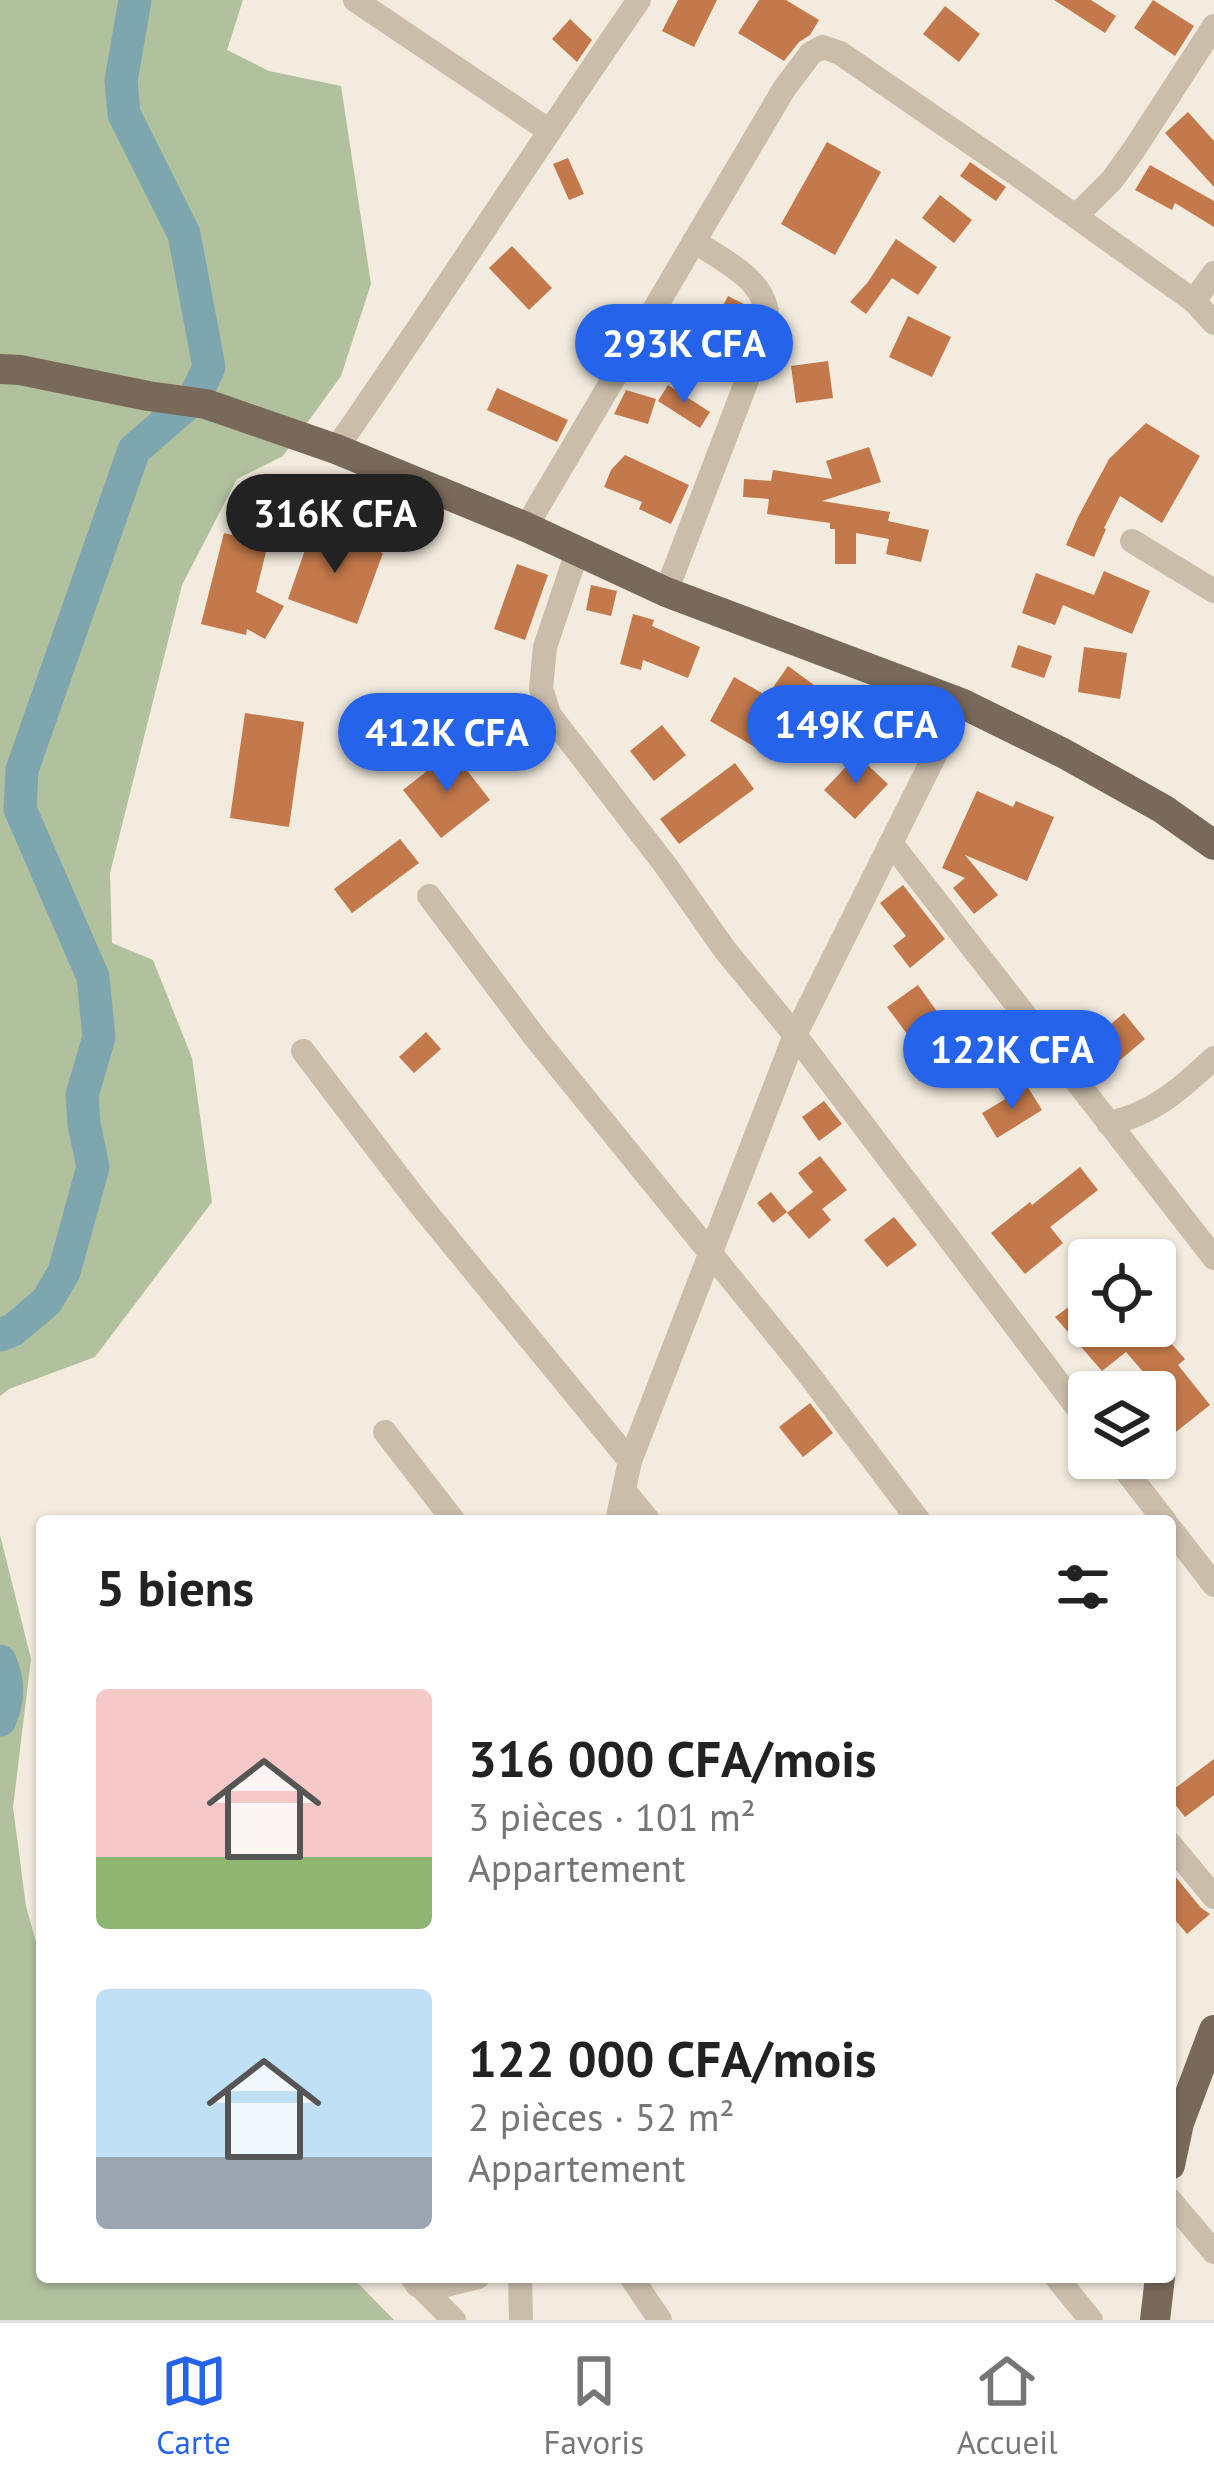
<!DOCTYPE html>
<html lang="fr">
<meta charset="utf-8">
<style>
:root{--surface:#fff;--page:#f6f6f6;--text:#222;--muted:#767676;--line:#e0e0e0;--accent:#2563eb}
body{margin:0;font-family:"PT Sans",sans-serif;background:var(--page);color:var(--text);height:100vh;display:flex;flex-direction:column;font-size:45px;white-space:nowrap}
*{box-sizing:border-box;margin:0}
p{font-size:39px;color:var(--muted)}
.icon{flex:none;width:66px;height:66px;fill:none;stroke:currentColor;stroke-width:2;stroke-linecap:round;stroke-linejoin:round}
.map{position:relative;flex:1;overflow:hidden}
.panel{position:absolute;left:36px;top:1515px;width:1140px;height:768px;display:flex;flex-direction:column;background:var(--surface);border-radius:12px;box-shadow:0 3px 9px #0004}
.panel>*{flex:none}
.tools{position:absolute;left:1068px;top:1239px;display:grid;gap:24px}
.tools a{display:grid;place-items:center;width:108px;height:108px;border-radius:12px;background:var(--surface);box-shadow:0 3px 9px #0004;font-size:60px}
.price{position:absolute;translate:-50% -102px;padding:0 27px;border-radius:42px;background:var(--accent);color:#fff;font-size:39px;line-height:78px;filter:drop-shadow(0 3px 6px #0008)}
.price::after{content:'';position:absolute;left:50%;top:72px;width:36px;height:27px;margin-left:-18px;background:inherit;clip-path:polygon(0 0,100% 0,50% 100%)}
.price.selected{background:#222;color:#fff}
ul{padding:0;list-style:none}
li{display:flex;align-items:center;gap:36px;height:300px;padding:0 60px}
li span{display:grid;place-items:center;flex:none;width:336px;height:240px;border-radius:12px;color:#555}
li>.icon{margin-inline-start:auto}
span .icon{width:144px;height:144px;fill:#fffc;stroke-width:1}
li b{font-size:51px}
h2{display:flex;justify-content:space-between;align-items:center;height:144px;padding:0 60px;font-size:51px}
.tabs{display:flex;justify-content:space-around;align-items:center;height:168px;border-top:3px solid var(--line);background:var(--surface);font-size:33px;color:var(--muted)}
.tabs a{display:grid;justify-items:center;gap:6px}
.tabs .selected{color:var(--accent)}
.map>svg:first-child{display:block}
.green{fill:#b1c19e}
.lines{fill:none;stroke-linecap:round;stroke-linejoin:round}
.river{stroke:#7ea6af;stroke-width:33}
.building{fill:#c3794b}
.minor{stroke:#cabdaa;stroke-width:24}
.major{stroke:#79695b;stroke-width:30}
</style>
<div class="map">
<svg width="1214" height="2320" viewBox="0 0 1214 2320">
<rect width="100%" height="100%" fill="#f2ebde"/>
<g class="green">
<path d="M0,0H243L227,50L269,71L341,86L371,284L341,376L283,456L237,479L182,585L110,873L112,943L153,960L192,1058L212,1202L95,1357L9,1389L0,1396Z"/>
<path d="M0,1535L31,1659L13,1807L26,1906L42,1964V2277H352L394,2320H0Z"/>
</g>
<g class="lines">
<g class="river">
<path d="M0,1335L13,1330L47,1301L64,1272L93,1167L84,1124L82,1095L99,1037L93,977L20,809L22,770L134,450L195,397L209,367L184,234L124,114L121,81L135,0"/>
<path d="M0,1661C9,1682 9,1698 0,1720"/>
</g>
</g>
<g class="building">
<path d="M678,0H717L694,47L662,31Z"/>
<path d="M759,0H786L819,20L810,35L799,42L784,61L738,33Z"/>
<path d="M1054,0H1091L1116,16L1105,33Z"/>
<path d="M1153,0L1194,26L1175,56L1134,28Z"/>
<path d="M945,6L980,34L959,62L923,34Z"/>
<path d="M570,19L592,40L577,62L552,39Z"/>
<path d="M1188,112L1214,141V187L1165,133Z"/>
<path d="M827,142L881,172L835,255L781,224Z"/>
<path d="M568,158L584,194L569,200L553,164Z"/>
<path d="M970,162L1006,187L996,201L960,176Z"/>
<path d="M1150,165L1214,201V227L1175,203L1172,210L1135,190Z"/>
<path d="M940,195L972,220L954,243L922,218Z"/>
<path d="M896,239L937,267L918,295L892,278L866,314L850,302L868,282Z"/>
<path d="M512,246L552,288L529,310L489,268Z"/>
<path d="M728,296L748,306L750,314L733,355L704,342Z"/>
<path d="M908,316L951,337L932,377L889,357Z"/>
<path d="M828,361L833,398L796,403L791,366Z"/>
<path d="M668,385L710,412L700,428L658,401Z"/>
<path d="M497,388L568,420L557,442L487,410Z"/>
<path d="M626,390L656,399L648,424L614,414Z"/>
<path d="M1146,423L1200,456L1162,523L1120,496L1104,528L1106,529L1094,557L1066,545L1078,517L1109,459Z"/>
<path d="M869,447L881,482L822,501L890,512L888,521L929,530L921,562L886,554L889,539L856,533V564H835V529H830V523L767,514L769,499L743,497L744,479L771,481L773,470L832,479L826,461Z"/>
<path d="M625,455L689,485L671,524L639,509L642,502L604,487L611,470Z"/>
<path d="M313,527L383,553L357,624L288,599Z"/>
<path d="M224,533L268,544L256,592L284,606L265,639L247,629L246,635L201,624Z"/>
<path d="M517,564L548,575L525,640L494,629Z"/>
<path d="M1104,571L1150,591L1132,634L1063,605L1055,625L1022,613L1036,573L1094,595Z"/>
<path d="M591,585L617,591L611,616L586,610Z"/>
<path d="M633,614L654,620L652,626L700,647L688,678L643,660L641,670L620,664Z"/>
<path d="M1018,645L1052,656L1044,678L1011,667Z"/>
<path d="M1084,647L1127,653L1120,699L1078,692Z"/>
<path d="M788,666L814,685L791,715L796,717L781,749L759,739L755,747L710,721L734,677L767,696Z"/>
<path d="M889,707L910,728L889,748L868,728Z"/>
<path d="M523,710L537,727L497,759L483,741Z"/>
<path d="M245,713L304,722L289,827L230,818Z"/>
<path d="M662,725L686,755L654,781L630,751Z"/>
<path d="M452,751L490,800L441,838L403,790Z"/>
<path d="M857,755L888,784L855,819L824,790Z"/>
<path d="M735,763L754,789L679,844L660,819Z"/>
<path d="M977,791L1013,807L1016,801L1054,817L1027,881L965,855L998,895L974,914L953,888L965,878L942,868Z"/>
<path d="M400,839L419,863L352,913L334,889Z"/>
<path d="M903,885L945,939L910,968L893,946L906,936L880,903Z"/>
<path d="M918,985L946,1024L916,1046L887,1007Z"/>
<path d="M1124,1013L1145,1039L1107,1071L1086,1045Z"/>
<path d="M426,1032L441,1049L414,1073L399,1057Z"/>
<path d="M1027,1086L1042,1110L997,1138L982,1113Z"/>
<path d="M824,1101L842,1124L819,1141L802,1117Z"/>
<path d="M820,1156L847,1190L822,1209L831,1220L809,1239L787,1213L813,1192L798,1173Z"/>
<path d="M1080,1167L1098,1190L1050,1227L1063,1243L1025,1274L991,1233L1030,1202L1032,1205Z"/>
<path d="M771,1192L787,1212L773,1223L757,1203Z"/>
<path d="M894,1217L917,1245L887,1267L864,1240Z"/>
<path d="M1089,1292V1326H1147L1158,1339L1163,1334L1185,1359L1178,1365L1210,1405L1172,1435L1155,1413L1157,1388L1126,1352L1102,1371L1055,1317Z"/>
<path d="M810,1403L833,1433L803,1457L779,1427Z"/>
<path d="M1214,1759V1795L1185,1817L1170,1798V1792Z"/>
<path d="M1170,1870L1201,1908L1210,1914L1187,1934L1170,1914Z"/>
</g>
<g class="lines">
<g class="minor">
<path d="M355,0L548,130"/>
<path d="M1076,216L1112,180L1135,148L1214,26"/>
<path d="M1194,301L1214,273"/>
<path d="M336,449C439,301 536,148 639,0"/>
<path d="M526,527L784,89L811,53L823,47L840,53L1012,171L1194,301L1214,323"/>
<path d="M1132,541L1214,591"/>
<path d="M577,552L545,647L541,688L549,714L666,866L725,950L795,1035L1089,1423"/>
<path d="M666,592L767,328C773,282 726,263 694,241"/>
<path d="M891,843L1214,1258"/>
<path d="M429,896L534,1036L807,1372L919,1521"/>
<path d="M303,1051L417,1201L630,1461"/>
<path d="M1108,1123C1151,1116 1183,1087 1214,1058"/>
<path d="M385,1432L454,1521"/>
<path d="M1116,1458L1165,1521"/>
<path d="M625,1492L649,1521"/>
<path d="M617,1521L630,1461L795,1035L961,703"/>
<path d="M1170,1528L1214,1585"/>
<path d="M1170,1844L1214,1897"/>
<path d="M1170,2200L1214,2252"/>
<path d="M520,2277L521,2320"/>
<path d="M631,2277L660,2320"/>
<path d="M1056,2277L1091,2320"/>
<path d="M413,2279L454,2320"/>
<path d="M417,2285L442,2286L478,2277"/>
</g>
<g class="major">
<path d="M0,369L20,370L148,396L206,404L336,449L526,527L666,592L961,703L1063,753L1163,809L1214,845"/>
<path d="M1170,2165L1179,2123L1214,2030"/>
<path d="M1155,2320L1160,2277"/>
</g>
</g>
</svg>
<div class="tools">
<a><svg class="icon" aria-label="locate" viewBox="0 0 24 24"><circle cx="12" cy="12" r="6"/><path d="M12 2v4M12 18v4M2 12h4M18 12h4"/></svg></a>
<a><svg class="icon" aria-label="layers" viewBox="0 0 24 24"><path d="M12 4l9 5-9 5-9-5zM3 14l9 5 9-5"/></svg></a>
</div>
<b class="price" style="left:684px;top:406px">293K CFA</b>
<b class="price selected" style="left:335px;top:576px">316K CFA</b>
<b class="price" style="left:856px;top:787px">149K CFA</b>
<b class="price" style="left:447px;top:795px">412K CFA</b>
<b class="price" style="left:1012px;top:1112px">122K CFA</b>
<section class="panel">
<h2>5 biens<svg class="icon" aria-label="filters" viewBox="0 0 24 24"><path d="M4 7h16M4 17h16"/><circle cx="9" cy="7" r="2"/><circle cx="15" cy="17" r="2"/></svg></h2>
<ul>
<li><span style="background:linear-gradient(#f6c9c9 70%,#8fb573 0)"><svg class="icon" aria-label="home" viewBox="0 0 24 24"><path d="M3 11l9-7 9 7M6 9v11h12V9"/></svg></span><div><b>316 000 CFA/mois</b><p>3 pièces · 101 m²</p><p>Appartement</p></div></li>
<li><span style="background:linear-gradient(#bfe0f5 70%,#9aa5b1 0)"><svg class="icon" aria-label="home" viewBox="0 0 24 24"><path d="M3 11l9-7 9 7M6 9v11h12V9"/></svg></span><div><b>122 000 CFA/mois</b><p>2 pièces · 52 m²</p><p>Appartement</p></div></li>
</ul>
</section>
</div>
<nav class="tabs">
<a class="selected"><svg class="icon" aria-label="map" viewBox="0 0 24 24"><path d="M3 6l6-2 6 2 6-2v14l-6 2-6-2-6 2zM9 4v14M15 6v14"/></svg>Carte</a>
<a><svg class="icon" aria-label="saved" viewBox="0 0 24 24"><path d="M7 4h10v16l-5-4-5 4z"/></svg>Favoris</a>
<a><svg class="icon" aria-label="home" viewBox="0 0 24 24"><path d="M3 11l9-7 9 7M6 9v11h12V9"/></svg>Accueil</a>
</nav>
